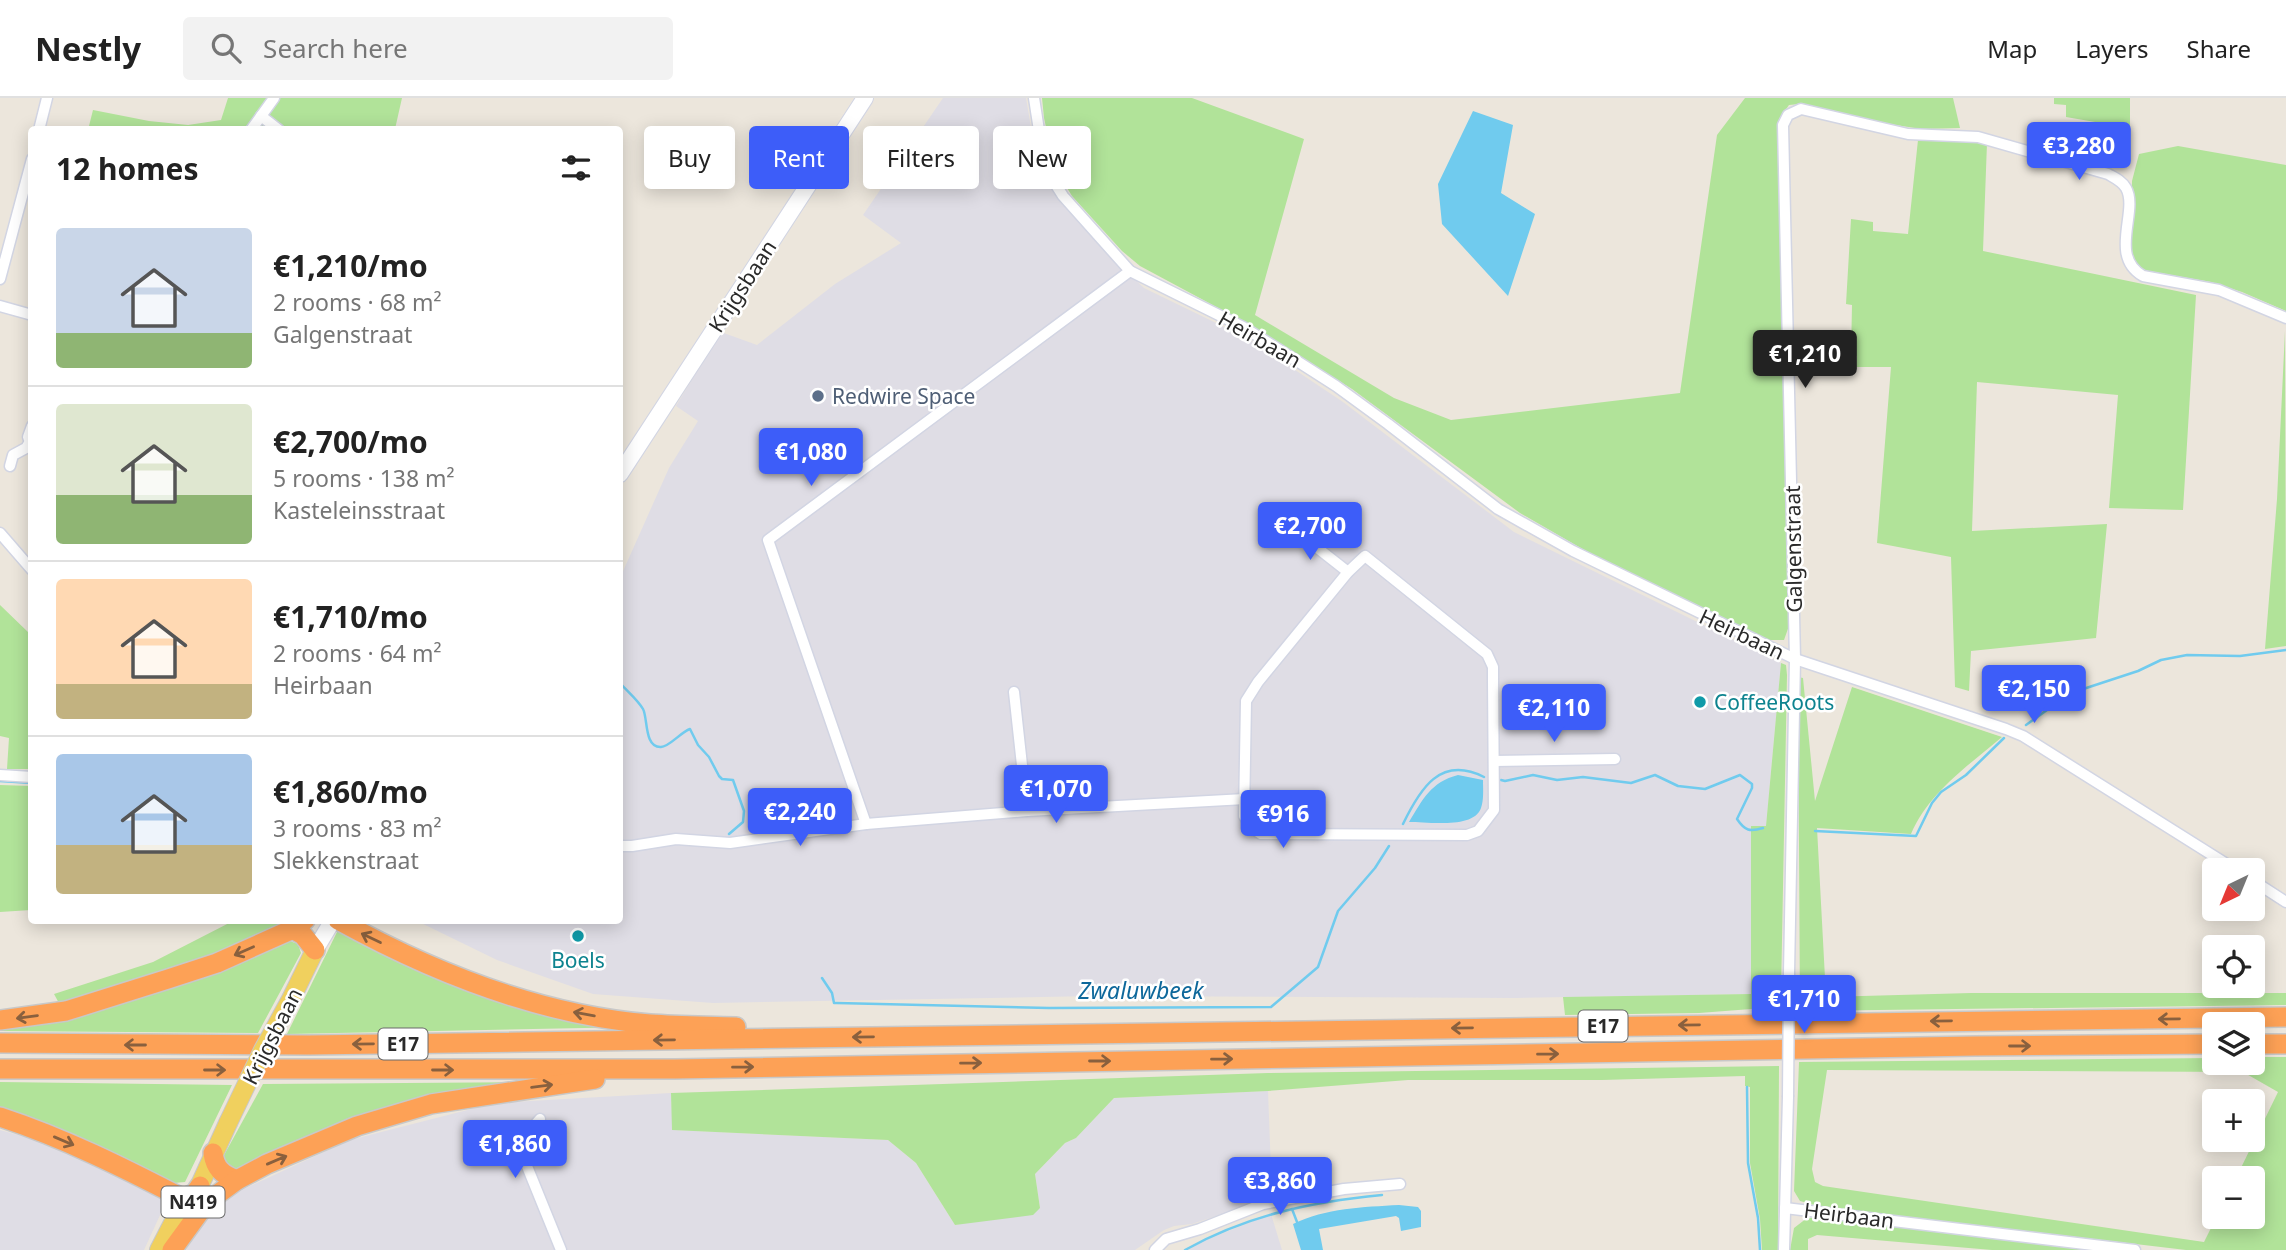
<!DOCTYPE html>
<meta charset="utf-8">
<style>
:root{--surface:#fff;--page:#f2f2f2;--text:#222;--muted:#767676;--line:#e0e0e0;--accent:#3d5df9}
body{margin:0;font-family:"Noto Sans",sans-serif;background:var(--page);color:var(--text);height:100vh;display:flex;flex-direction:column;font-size:26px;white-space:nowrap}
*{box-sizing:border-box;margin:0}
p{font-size:23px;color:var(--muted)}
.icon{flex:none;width:38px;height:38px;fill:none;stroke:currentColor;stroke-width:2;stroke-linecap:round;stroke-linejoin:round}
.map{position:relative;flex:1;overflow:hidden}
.drawer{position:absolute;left:28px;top:28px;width:595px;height:798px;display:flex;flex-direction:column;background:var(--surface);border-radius:7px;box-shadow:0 4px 18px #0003}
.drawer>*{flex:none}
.banner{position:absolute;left:644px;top:28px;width:665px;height:63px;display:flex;gap:14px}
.needle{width:46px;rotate:223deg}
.controls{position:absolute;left:2202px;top:760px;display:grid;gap:14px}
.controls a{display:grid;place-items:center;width:63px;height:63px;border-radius:7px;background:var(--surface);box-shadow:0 4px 18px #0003;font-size:35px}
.price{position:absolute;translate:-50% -60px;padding:0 16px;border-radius:7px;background:var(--accent);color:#fff;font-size:23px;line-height:46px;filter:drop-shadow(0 2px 4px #0008)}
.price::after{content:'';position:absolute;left:50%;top:42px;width:21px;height:16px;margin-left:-10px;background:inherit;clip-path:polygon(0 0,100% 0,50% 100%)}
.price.active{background:#222;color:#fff}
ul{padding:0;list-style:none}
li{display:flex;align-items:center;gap:21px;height:175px;padding:0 28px}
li+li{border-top:2px solid var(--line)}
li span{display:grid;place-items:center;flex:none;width:196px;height:140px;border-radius:7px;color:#555}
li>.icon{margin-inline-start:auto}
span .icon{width:84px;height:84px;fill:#fffc;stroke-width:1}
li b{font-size:30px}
h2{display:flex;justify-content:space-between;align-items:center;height:84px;padding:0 28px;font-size:30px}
.pill{padding:0 24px;border-radius:7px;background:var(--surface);box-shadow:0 4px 18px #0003;font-size:24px;line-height:63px}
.pill.active{background:var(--accent);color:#fff}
header{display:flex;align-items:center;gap:42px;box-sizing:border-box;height:98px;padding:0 35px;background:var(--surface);border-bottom:2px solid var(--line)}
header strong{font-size:33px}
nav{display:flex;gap:38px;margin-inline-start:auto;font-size:24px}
.search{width:490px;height:63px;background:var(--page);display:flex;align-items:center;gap:18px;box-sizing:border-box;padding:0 24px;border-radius:7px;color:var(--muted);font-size:26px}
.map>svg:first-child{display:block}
.industrial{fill:#dfdde5}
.green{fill:#b1e399;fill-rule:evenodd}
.water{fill:#70cbee}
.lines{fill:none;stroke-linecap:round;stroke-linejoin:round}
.stream{stroke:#70cbee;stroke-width:2.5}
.minor-casing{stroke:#d2d5e3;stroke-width:13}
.secondary-casing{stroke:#d2d5e3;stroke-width:18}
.primary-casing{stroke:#c8c8c8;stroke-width:20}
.motorway-casing{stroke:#c8c8c8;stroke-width:22}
.minor{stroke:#fff;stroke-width:10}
.secondary{stroke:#fff;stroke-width:16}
.primary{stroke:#f0d05e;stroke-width:18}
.motorway{stroke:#fda156;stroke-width:19}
.minor-bridge-casing{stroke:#d2d5e3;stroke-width:13;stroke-linecap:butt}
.primary-bridge-casing{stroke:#c8c8c8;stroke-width:20;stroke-linecap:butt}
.minor-bridge{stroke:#fff;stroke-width:10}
.primary-bridge{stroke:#f0d05e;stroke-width:18}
.oneway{stroke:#89603e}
.service-dot{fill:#5c6f8a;stroke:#fff;stroke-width:2.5}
.culture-dot{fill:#0f9aa8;stroke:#fff;stroke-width:2.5}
.labels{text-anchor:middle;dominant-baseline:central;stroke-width:5;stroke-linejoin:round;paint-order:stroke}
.shield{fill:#fff;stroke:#6a6a6a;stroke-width:2}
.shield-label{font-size:19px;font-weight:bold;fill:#2a2a2a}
.street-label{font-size:21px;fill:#2a2a2a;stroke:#fff}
.service-label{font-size:21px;fill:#4e5e75;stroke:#fff;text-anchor:start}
.culture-label{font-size:21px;fill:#0d838f;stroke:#fff;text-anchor:start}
.water-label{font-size:23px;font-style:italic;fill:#0e689b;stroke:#fff}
</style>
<header>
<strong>Nestly</strong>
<div class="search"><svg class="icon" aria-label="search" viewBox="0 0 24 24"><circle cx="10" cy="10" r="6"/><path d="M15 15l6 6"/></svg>Search here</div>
<nav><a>Map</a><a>Layers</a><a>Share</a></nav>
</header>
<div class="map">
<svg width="2286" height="1152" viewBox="0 0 2286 1152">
<rect width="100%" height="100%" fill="#ece6dc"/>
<g class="industrial">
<path d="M943,0H1026L1036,59L1050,88L1114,162L1144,190L1247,240L1343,304L1514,434L1781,565L1766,728H1751V896L1515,900L1093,898L713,905L593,896L497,862L417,823L620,822V480L669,370L698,323L676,308L721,234L757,247L835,186L901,145L863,117Z"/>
<path d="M1268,993L1272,1099L1192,1126L1174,1128L1164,1132L1135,1152H186L207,1116L226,1099L350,1042L495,1005L671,995L673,1032L888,1042L916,1065L955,1127L1040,1110L1035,1076L1065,1045L1076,1040L1114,1000Z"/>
<path d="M0,1032L58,1048L167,1102L144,1152H0Z"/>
<path d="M1271,1116L1282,1152H1188L1206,1142Z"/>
</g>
<g class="green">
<path d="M228,0H402L395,31L94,32L89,28L93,12L149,23L188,27L221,22Z"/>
<path d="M1042,0H1192L1304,41L1255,217L1394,300L1451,322L1680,295L1717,37L1745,0H1953L1960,30L1921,31L1877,24L1799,6L1789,7L1779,21L1790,525L1784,542H1769L1755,536L1586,453L1520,415L1352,291L1250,227L1140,168L1122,153L1072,98L1055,70L1044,20Z"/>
<path d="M2054,0H2130V30L2066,19V7L2054,6Z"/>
<path d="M1957,41L1987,45L1983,153L2196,197L2183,412L2109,410L2118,297L1977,284L1972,433L2107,426L2096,540L1971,553L1969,593L1955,589L1951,459L1877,445L1891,269H1856L1857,258L1851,257L1852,207L1846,206L1851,121L1873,124V133L1908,136L1918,42Z"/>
<path d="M2178,48L2286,67V213L2242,194L2211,184L2148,173C2138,170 2134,165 2131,155L2132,83L2139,56Z"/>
<path d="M2285,233L2286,548L2265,551L2277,401Z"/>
<path d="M0,507L29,535V539H31V671H7L9,640L0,638Z"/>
<path d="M1781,565L1786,567L1787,577L1781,895L1764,910L1699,915L1565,917L1563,899L1751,896V728H1766Z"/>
<path d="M1798,579L1803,580L1815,703L1852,589L2002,639C1968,668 1929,694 1911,736L1817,730L1826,899L1971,895H2286V907L1800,913Z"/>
<path d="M0,687L31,688V812L0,814Z"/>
<path d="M233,823H285C217,865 137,885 60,907L54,896L153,864Z"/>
<path d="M345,832L473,891L635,929L287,936L337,834Z"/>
<path d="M284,841L298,846L301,855L258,935L0,933V929C29,924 57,920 86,914C155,900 221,872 284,841Z"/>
<path d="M2252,959H2286V1152H2186L1821,1109L1800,1103L1794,1093L1799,964L2214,960V964H2252ZM1827,972L2243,974L2278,994L2236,1080H2252V1118H2217L2204,1144L1823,1088L1815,1084L1812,1071Z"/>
<path d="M1779,968L1778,1152H1762L1760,1121L1750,1065V989L1745,988V978L1602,982H1408L1268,993L1114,1000L1076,1040L1065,1045L1035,1076L1040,1110L1033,1117L955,1127L916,1065L888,1042L672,1032L671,995L1268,975Z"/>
<path d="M0,984L232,987L185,1084L174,1085C118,1057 61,1026 0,1011Z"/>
<path d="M528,984L239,1072L226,1068L223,1059L263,986Z"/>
<path d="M1807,1120H1821L2104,1152H1992L1817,1137L1808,1141V1152H1790L1794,1130Z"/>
</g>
<g class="water">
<path d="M1473,13L1513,27L1501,95L1535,116L1508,198L1442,126L1438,86Z"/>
<path d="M1458,677L1483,682C1483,691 1484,702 1481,710C1474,731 1428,724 1409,724C1423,701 1431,684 1458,677Z"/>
<path d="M1399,1107L1418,1109L1421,1113V1129L1401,1133L1399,1120L1396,1118L1319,1131L1323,1152H1301L1293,1126C1326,1110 1363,1109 1399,1107Z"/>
</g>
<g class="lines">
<g class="stream">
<path d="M620,585C627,593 638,602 643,611C648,620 644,650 661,649C669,649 681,634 690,631L698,647L709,659L719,678L722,681L733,682L744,713L743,724L729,736"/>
<path d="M2026,627L2071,595L2138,573L2161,562L2187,557L2240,558L2286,552"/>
<path d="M1501,682L1505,683L1533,677L1557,682L1583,679L1631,685L1655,677L1678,688L1705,691L1740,677L1752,686V690L1737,721C1745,733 1750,734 1763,730"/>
<path d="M0,683L32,685"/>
<path d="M1403,726C1420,691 1440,657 1484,679"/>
<path d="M1815,733L1916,738L1932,705L1941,694L1966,677L2004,640"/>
<path d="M221,822L222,823"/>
<path d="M822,880L832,895L834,905H837L1049,910L1271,909L1318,869L1338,813L1375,770L1389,748"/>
<path d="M1747,989L1748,1065L1758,1120L1760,1152"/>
<path d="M1292,1111L1297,1124"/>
<path d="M1185,1152C1248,1117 1311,1104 1382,1097"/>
</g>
<g class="minor-casing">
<g id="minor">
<path d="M1034,0L1042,52L1049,76L1063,98L1130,173L1243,229L1286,256L1336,288L1388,326L1498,411L1573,453L1795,561L2006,631L2023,638L2236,772"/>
<path d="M261,18L279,32"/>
<path d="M39,32L47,0"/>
<path d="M251,32L274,0"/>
<path d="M0,181L32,61"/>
<path d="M0,208L32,217"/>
<path d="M32,328L28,339L32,347"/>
<path d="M10,368L13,357L26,350L29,345"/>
<path d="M1292,430L1348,474"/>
<path d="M0,435L32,472"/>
<path d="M1365,458L1487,556L1493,569V582L1494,712L1478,733L1467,737L1261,736L1252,730L1244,718L1246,603L1258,584L1348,474Z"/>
<path d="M1014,594L1027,713"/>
<path d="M1494,663L1615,661"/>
<path d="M0,677L32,679"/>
<path d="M866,726L768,442L1130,173"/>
<path d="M620,748H632L676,741L730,745L866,726L1027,713L1245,701"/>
<path d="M2252,782L2286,804"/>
<path d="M1789,875L1795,561L1783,27L1788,17L1801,11L1908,36L1978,39L2108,76C2115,80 2122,83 2126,90C2139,113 2108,158 2143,178L2219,192L2286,220"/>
<path d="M540,1021L518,1046L561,1152"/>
<path d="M1785,1110L2135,1152"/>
<path d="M1155,1152L1166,1141L1200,1131L1263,1106L1344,1091L1400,1086"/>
<path d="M1784,1152L1788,999"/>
</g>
</g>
<g class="secondary-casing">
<g id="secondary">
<path d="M620,376L865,0"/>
<path d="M315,852L333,822"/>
</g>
</g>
<g class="primary-casing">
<g id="primary">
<path d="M292,899L315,852"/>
<path d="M179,1133L228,1025"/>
<path d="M159,1152L177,1117"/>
</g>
</g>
<g class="motorway-casing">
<g id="motorway">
<path d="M338,822C434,875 540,917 650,926C679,928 708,928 736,929"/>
<path d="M293,831L303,837L315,852"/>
<path d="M0,922L66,913L168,881L217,865L293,831L305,822"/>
<path d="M0,945L309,947L2286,919"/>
<path d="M2252,946H2286"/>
<path d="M0,971H675L1975,948L2214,946"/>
<path d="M0,1019C64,1040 124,1070 184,1101L195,1095L200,1088"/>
<path d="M213,1055C215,1070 222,1077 237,1082"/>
<path d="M172,1152L207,1104L237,1082L267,1066L357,1028L431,1006L595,981"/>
</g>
</g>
<use href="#minor" class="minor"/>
<use href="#secondary" class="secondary"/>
<use href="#primary" class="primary"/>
<use href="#motorway" class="motorway"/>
<g class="minor-bridge-casing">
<path id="minor-bridge" d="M1788,999L1789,875"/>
</g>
<g class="primary-bridge-casing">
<path id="primary-bridge" d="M228,1025L263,952L292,899"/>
</g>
<use href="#minor-bridge" class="minor-bridge"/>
<use href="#primary-bridge" class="primary-bridge"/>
</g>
<defs><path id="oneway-shaft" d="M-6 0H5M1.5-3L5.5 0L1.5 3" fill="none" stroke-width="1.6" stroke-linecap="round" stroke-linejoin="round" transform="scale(1.75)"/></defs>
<g class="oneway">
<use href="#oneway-shaft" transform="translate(371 840) rotate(-154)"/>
<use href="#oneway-shaft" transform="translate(244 853) rotate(156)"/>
<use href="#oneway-shaft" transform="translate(584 916) rotate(-170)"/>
<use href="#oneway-shaft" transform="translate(27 919) rotate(172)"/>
<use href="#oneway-shaft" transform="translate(2169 921) rotate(179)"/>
<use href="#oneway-shaft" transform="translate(1941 923) rotate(179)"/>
<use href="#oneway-shaft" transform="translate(1689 927) rotate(179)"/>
<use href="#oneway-shaft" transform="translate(1462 930) rotate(179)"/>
<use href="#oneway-shaft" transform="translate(863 939) rotate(179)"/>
<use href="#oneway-shaft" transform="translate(664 942) rotate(179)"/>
<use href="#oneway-shaft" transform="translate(363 946) rotate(179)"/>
<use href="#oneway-shaft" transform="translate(135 947) rotate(180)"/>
<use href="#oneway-shaft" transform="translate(2020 948)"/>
<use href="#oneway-shaft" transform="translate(1548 956) rotate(-1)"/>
<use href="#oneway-shaft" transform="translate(1222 961) rotate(-1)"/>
<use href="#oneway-shaft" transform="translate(1100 963)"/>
<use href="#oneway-shaft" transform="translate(971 965) rotate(-1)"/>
<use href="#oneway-shaft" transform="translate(743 969) rotate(-1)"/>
<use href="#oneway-shaft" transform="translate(215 972)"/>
<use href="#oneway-shaft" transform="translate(443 972)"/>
<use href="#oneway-shaft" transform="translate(542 988) rotate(-7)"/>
<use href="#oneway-shaft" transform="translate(64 1043) rotate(23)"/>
<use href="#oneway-shaft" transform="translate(277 1062) rotate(-23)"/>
</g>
<circle class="service-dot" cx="818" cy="298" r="7"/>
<g class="culture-dot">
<circle cx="1700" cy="604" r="7"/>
<circle cx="578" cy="838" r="7"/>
</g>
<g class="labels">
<g class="shield">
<rect x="1578.5" y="912.5" width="49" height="31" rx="5"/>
<rect x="378.5" y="930.5" width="49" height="31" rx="5"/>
<rect x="161.5" y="1088.5" width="63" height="31" rx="5"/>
</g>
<g class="shield-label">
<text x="1603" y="928">E17</text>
<text x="403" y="946">E17</text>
<text x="193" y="1104">N419</text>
</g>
<g class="street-label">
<text transform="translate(742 188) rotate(-57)">Krijgsbaan</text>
<text transform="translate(1260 241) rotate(30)">Heirbaan</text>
<text transform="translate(1793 451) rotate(-91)">Galgenstraat</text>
<text transform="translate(1742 536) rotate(25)">Heirbaan</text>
<text transform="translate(272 938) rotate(-63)">Krijgsbaan</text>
<text transform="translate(1849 1117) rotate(7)">Heirbaan</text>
</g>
<g class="service-label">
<text x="832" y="298">Redwire Space</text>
</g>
<g class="culture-label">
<text x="1714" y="604">CoffeeRoots</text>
<text x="578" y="862" text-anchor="middle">Boels</text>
</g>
<g class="water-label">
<text x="1141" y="892">Zwaluwbeek</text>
</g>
</g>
</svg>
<div class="controls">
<a><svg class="needle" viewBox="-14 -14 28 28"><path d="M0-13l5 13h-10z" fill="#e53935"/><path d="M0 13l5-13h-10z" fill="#767676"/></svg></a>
<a><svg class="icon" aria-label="locate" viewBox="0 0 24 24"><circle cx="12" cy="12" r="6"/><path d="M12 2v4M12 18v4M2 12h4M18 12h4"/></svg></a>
<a><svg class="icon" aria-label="layers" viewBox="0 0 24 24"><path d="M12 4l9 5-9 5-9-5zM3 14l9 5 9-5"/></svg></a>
<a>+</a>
<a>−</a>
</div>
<b class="price" style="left:2079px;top:84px">€3,280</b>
<b class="price active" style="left:1805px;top:292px">€1,210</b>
<b class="price" style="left:811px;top:390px">€1,080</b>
<b class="price" style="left:1310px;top:464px">€2,700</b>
<b class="price" style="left:2034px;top:627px">€2,150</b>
<b class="price" style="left:1554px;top:646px">€2,110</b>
<b class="price" style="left:1056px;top:727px">€1,070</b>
<b class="price" style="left:800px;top:750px">€2,240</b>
<b class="price" style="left:1283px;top:752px">€916</b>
<b class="price" style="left:1804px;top:937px">€1,710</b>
<b class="price" style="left:515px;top:1082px">€1,860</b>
<b class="price" style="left:1280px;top:1119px">€3,860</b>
<div class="banner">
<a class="pill">Buy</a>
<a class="pill active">Rent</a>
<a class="pill">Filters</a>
<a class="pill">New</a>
</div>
<section class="drawer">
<h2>12 homes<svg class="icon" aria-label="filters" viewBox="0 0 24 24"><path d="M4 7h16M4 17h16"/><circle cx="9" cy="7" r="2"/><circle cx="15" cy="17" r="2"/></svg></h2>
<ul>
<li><span style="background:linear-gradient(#c9d6e8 75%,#8fb573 0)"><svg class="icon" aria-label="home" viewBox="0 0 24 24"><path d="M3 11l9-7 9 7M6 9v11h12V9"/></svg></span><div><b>€1,210/mo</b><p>2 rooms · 68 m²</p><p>Galgenstraat</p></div></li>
<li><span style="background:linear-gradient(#dfe7d0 65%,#8fb573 0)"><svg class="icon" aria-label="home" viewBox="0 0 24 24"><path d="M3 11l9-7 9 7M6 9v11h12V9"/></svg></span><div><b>€2,700/mo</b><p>5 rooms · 138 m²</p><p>Kasteleinsstraat</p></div></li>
<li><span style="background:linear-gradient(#ffd9b3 75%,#c2b280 0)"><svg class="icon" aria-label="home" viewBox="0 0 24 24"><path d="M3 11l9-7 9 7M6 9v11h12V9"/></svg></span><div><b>€1,710/mo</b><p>2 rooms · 64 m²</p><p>Heirbaan</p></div></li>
<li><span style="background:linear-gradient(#a9c7e8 65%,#c2b280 0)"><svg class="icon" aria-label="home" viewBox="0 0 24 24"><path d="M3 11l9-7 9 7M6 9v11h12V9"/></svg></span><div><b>€1,860/mo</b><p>3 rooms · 83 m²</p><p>Slekkenstraat</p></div></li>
</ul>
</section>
</div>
